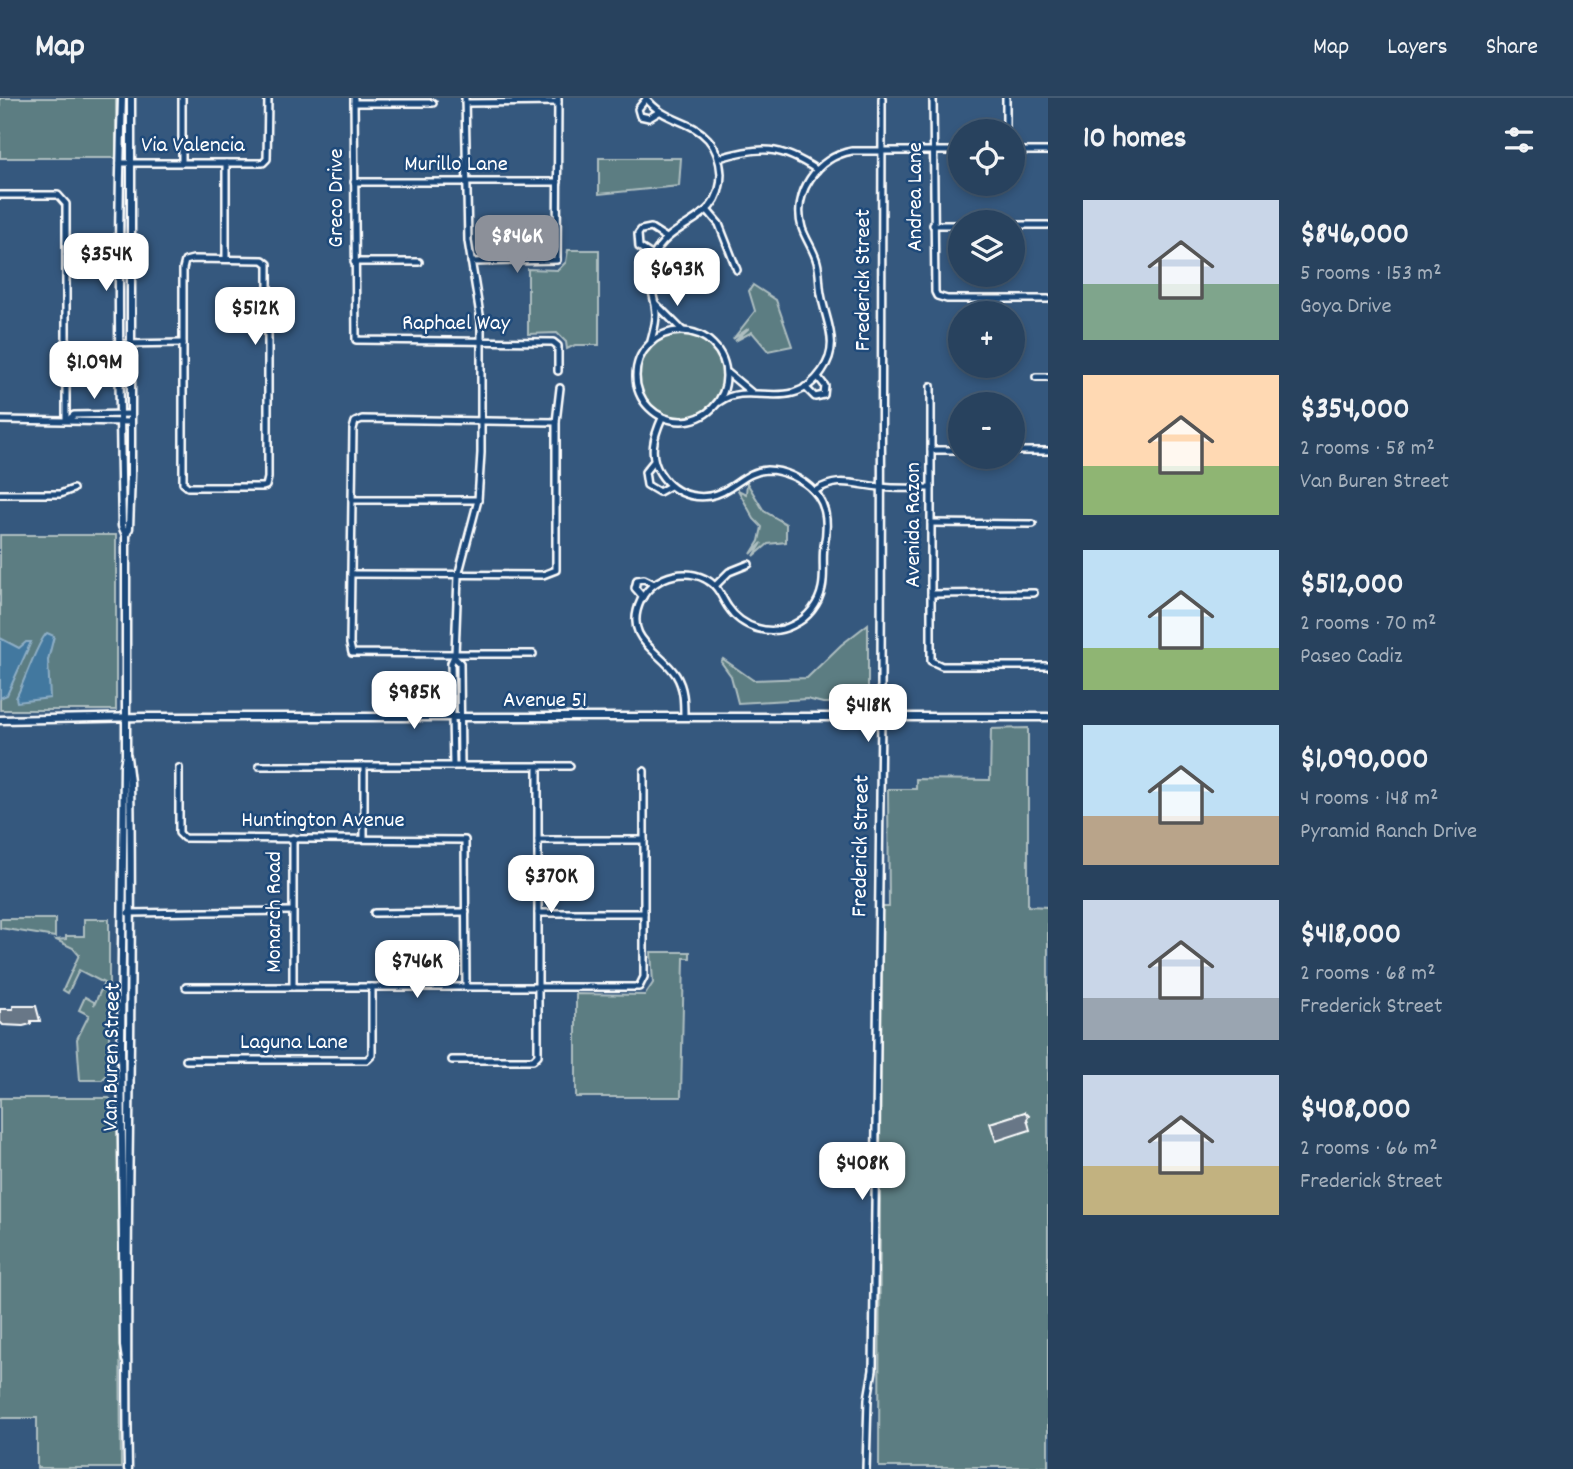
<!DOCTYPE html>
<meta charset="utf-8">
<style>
:root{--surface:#28425e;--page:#344d67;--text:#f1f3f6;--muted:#a5b0bc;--line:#445b73;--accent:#8c9099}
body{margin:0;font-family:Dekko,sans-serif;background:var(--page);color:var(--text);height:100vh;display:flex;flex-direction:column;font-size:26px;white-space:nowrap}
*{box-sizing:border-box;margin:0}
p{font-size:23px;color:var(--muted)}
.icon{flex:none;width:38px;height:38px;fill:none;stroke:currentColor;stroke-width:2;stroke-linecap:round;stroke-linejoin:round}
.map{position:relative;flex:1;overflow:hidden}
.panel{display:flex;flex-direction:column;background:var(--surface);width:525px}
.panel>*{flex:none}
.buttons{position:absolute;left:948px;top:21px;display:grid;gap:14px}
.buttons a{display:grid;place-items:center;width:77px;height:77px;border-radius:50%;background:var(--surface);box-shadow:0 4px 10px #0003,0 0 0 2px var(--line);font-size:35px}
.price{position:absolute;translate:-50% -60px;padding:0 16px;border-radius:14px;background:#fff;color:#222;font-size:23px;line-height:46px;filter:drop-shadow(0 2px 4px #0008)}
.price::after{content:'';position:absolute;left:50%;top:42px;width:21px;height:16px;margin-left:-10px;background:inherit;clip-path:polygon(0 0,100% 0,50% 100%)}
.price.selected{background:var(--accent);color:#fff}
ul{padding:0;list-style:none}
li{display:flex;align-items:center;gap:21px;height:175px;padding:0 35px}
li span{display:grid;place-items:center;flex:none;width:196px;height:140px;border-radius:0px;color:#555}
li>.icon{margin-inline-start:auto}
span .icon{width:84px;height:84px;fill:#fffc;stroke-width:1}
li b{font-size:30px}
h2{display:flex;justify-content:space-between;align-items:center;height:84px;padding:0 35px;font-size:30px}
header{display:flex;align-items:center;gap:42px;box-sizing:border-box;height:98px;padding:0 35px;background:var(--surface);border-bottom:2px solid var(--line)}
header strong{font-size:33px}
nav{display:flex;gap:38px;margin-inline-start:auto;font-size:24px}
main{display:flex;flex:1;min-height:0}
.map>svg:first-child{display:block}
.green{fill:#5c7d82;stroke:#aebec0;stroke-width:2}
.water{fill:#42789f;stroke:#8eaec5;stroke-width:2}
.building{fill:#687787;stroke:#fff;stroke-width:2}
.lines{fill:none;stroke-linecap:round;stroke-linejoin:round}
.minor-casing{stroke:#fff;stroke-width:10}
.tertiary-casing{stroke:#fff;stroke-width:11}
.minor{stroke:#1f4a7a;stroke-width:5}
.tertiary{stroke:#1f4a7a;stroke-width:6}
.labels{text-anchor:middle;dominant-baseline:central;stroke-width:5;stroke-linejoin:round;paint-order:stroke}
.street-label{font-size:23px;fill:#fff;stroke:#1f4a7a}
</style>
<header>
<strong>Map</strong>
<nav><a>Map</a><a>Layers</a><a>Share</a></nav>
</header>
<main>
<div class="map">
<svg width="1048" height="1371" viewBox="0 0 1048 1371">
<rect width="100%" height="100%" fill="#35587e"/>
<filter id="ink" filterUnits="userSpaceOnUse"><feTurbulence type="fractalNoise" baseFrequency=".0143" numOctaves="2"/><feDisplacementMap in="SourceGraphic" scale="14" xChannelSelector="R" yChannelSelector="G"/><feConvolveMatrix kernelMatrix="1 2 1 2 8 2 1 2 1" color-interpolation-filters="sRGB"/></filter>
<g filter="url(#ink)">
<g class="green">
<rect x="0" y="0" width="116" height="60"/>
<path d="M599,60H681L679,88L599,96Z"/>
<path d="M568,152H599V247H575L567,251L566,244L557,235L528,236V171L558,172L566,164Z"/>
<path d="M753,187L776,202L792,248L768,253L752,234L735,243L749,230L733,241L755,213L749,193Z"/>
<circle cx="681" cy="278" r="42"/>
<path d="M747,385L764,413L786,426V444L768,446L754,458L762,445L751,456L759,443L762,429L754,421L738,392L746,396Z"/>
<rect x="0" y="437" width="116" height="175"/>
<path d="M868,526V597L860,605H823L807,601L738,605L731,578L721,564L723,561L753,582L807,580L841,547Z"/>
<path d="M1028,630V808L1048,809V1369H879L881,809H889L888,691H916V681L990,682L991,631Z"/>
<path d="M0,821H55V839L0,830Z"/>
<path d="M84,821H109V975L102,982H80L77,941L89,917L79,912L85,899L94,904V907L104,885L79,872L68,895L63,892L79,857L73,850L56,842L66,841V838H84Z"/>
<path d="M651,854H690V860H684L681,999H576V896L645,897L653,885Z"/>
<path d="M0,1000H109L115,1006L119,1019L121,1370H37V1320H0Z"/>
</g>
<g class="water">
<path d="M47,535L54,538L48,562L50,600L17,604L16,600C23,587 38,542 47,535Z"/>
<path d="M0,540L19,550L26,544H31L7,597L0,600Z"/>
</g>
<g class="building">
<path d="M13,908H36L40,923H31V926L23,928L3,927L0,924V911H13Z"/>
<path d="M1025,1014L1029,1018L1027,1021L1030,1032L996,1043L990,1025Z"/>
</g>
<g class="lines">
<g class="minor-casing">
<g id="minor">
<path d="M182,0V65"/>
<path d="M354,0L356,242L553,244L558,248V273"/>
<path d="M465,0L468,143L481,223V355L478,402L458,478L455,556H533"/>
<path d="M646,0C664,24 690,21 708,41C717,51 720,62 721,76C721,127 671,120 653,159C643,180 656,196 656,217C656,226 653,235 651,243"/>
<path d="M933,0L935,194L937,198L947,201H1048"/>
<path d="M646,1L638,11L640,18L649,20L659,14"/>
<path d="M354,5H433"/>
<path d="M466,5L558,4"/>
<path d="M1006,33V0"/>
<path d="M1013,53H1048"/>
<path d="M719,60C760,48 780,47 817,72"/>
<path d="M120,65H263L267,61L268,0"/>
<path d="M226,65V161"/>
<path d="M354,84H558"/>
<path d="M0,97H58L66,106V322"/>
<path d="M708,113L719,126L737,172"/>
<path d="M933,127H961"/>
<path d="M1013,127H1048"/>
<path d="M66,147L130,146"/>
<path d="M66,157L131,156"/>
<path d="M653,158L639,149L638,136L641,132L651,130L665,139"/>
<path d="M193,161L263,162L268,166V380L266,388L263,389H188L183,385V171L185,163Z"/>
<path d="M354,164H419"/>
<path d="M471,164L557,162L558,0"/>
<path d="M655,205L682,232"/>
<circle cx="681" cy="278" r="45"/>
<path d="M120,246L183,245"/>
<path d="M728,275L752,295"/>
<path d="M1036,279H1048"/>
<path d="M931,288V563L942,568H1048"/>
<path d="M805,289L815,299L824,297L825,288L818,279"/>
<path d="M719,304C751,281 791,318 822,273C841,246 826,225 821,196C819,186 820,175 817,164C814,152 806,142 802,130C792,95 817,59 852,53H961"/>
<path d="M662,320C654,338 648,357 660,375C675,399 705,406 729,390C742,382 751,373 767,372C783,372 803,381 814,393C828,408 828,429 824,448C822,462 825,477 822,490C819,506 808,520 793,527C770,539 742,530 728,509C723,502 720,493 714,487C692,467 654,476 641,502C622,542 660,552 676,577C684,590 684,603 684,618"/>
<path d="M0,322L131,324"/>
<path d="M68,322L74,317L131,316"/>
<path d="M931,352H961"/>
<path d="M1013,353H1048"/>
<path d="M654,363L645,374L647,387L659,394L670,388"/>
<path d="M815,393C838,378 855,387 880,389C897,391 914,390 931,390"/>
<path d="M0,396H60L73,391"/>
<path d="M352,402H478"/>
<path d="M931,425L1033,426"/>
<path d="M351,476L543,477L556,472V324L560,290"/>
<path d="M715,488L729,474L749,466"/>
<path d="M931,496L1034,495"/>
<path d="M643,499L635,490L637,482L644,481L654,486"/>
<path d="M455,560L460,565L461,668"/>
<path d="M259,668H570"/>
<path d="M364,668V740"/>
<path d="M453,668L451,565L455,556L352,555L350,546L353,331L355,324L362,321L556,324"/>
<path d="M179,670V735L184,740L465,742L466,889"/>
<path d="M293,740V889"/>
<path d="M538,742H644"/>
<path d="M128,815L293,813"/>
<path d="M374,815L466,814"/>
<path d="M538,815H644"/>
<path d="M186,889H639L644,879V673"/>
<path d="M186,962H367L372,957V889"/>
<path d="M452,962H533L538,957V668"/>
<path d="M866,1371L868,1301L873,1272L881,618L882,0"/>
</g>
</g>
<g class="tertiary-casing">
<g id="tertiary">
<path d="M122,0C117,143 119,286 122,428L126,437"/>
<path d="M0,622L143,619H1048"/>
<path d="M127,659L130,684C134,913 124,1142 128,1371"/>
<path d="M126,1262L124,1248L121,946L124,667L126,657V437L129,430L131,377V0"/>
</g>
</g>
<use href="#minor" class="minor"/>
<use href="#tertiary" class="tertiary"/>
</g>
</g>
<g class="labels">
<g class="street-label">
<text x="193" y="48">Via Valencia</text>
<text x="456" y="67">Murillo Lane</text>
<text transform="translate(916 99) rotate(-90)">Andrea Lane</text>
<text transform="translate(337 100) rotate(-90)">Greco Drive</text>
<text transform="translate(864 182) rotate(-90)">Frederick Street</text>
<text x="456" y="226">Raphael Way</text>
<text transform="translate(914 427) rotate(-90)">Avenida Razon</text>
<text x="545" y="603">Avenue 51</text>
<text x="323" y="723">Huntington Avenue</text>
<text transform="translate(862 748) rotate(-89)">Frederick Street</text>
<text transform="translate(275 814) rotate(-90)">Monarch Road</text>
<text x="294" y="945">Laguna Lane</text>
<text transform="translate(113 959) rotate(-89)">Van Buren Street</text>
</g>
</g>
</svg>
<div class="buttons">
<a><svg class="icon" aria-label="locate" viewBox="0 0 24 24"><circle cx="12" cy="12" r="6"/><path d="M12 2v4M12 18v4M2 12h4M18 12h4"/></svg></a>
<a><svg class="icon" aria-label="layers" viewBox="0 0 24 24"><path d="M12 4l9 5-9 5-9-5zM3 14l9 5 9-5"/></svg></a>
<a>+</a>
<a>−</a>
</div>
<b class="price selected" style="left:517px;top:177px">$846K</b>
<b class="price" style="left:106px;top:195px">$354K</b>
<b class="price" style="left:677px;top:210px">$693K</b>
<b class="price" style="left:255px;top:249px">$512K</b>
<b class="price" style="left:94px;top:303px">$1.09M</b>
<b class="price" style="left:414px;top:633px">$985K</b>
<b class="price" style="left:868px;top:646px">$418K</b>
<b class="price" style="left:551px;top:817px">$370K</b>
<b class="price" style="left:417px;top:902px">$746K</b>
<b class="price" style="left:862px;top:1104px">$408K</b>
</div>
<section class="panel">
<h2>10 homes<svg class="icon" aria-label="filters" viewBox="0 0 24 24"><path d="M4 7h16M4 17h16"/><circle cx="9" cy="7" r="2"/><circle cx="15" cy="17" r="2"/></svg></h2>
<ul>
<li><span style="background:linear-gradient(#c9d6e8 60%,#7fa58c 0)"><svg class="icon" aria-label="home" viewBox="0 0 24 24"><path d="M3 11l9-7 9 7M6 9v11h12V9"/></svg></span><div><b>$846,000</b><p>5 rooms · 153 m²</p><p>Goya Drive</p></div></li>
<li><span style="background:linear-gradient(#ffd9b3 65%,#8fb573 0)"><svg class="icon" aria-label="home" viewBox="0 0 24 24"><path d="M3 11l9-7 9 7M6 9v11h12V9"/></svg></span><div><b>$354,000</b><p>2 rooms · 58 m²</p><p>Van Buren Street</p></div></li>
<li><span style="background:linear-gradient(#bfe0f5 70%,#8fb573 0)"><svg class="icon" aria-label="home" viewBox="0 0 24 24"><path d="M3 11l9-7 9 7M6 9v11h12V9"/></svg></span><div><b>$512,000</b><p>2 rooms · 70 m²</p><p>Paseo Cadiz</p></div></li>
<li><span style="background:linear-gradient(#bfe0f5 65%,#b9a48a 0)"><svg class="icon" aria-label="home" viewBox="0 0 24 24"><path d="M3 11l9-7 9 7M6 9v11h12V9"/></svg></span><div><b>$1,090,000</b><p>4 rooms · 148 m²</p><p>Pyramid Ranch Drive</p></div></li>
<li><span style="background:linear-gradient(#c9d6e8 70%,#9aa5b1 0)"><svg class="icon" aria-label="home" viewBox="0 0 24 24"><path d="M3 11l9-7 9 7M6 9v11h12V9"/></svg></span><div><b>$418,000</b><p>2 rooms · 68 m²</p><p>Frederick Street</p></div></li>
<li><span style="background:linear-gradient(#c9d6e8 65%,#c2b280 0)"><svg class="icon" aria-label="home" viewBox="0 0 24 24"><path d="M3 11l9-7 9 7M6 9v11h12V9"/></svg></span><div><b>$408,000</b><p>2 rooms · 66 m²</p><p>Frederick Street</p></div></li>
</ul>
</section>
</main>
